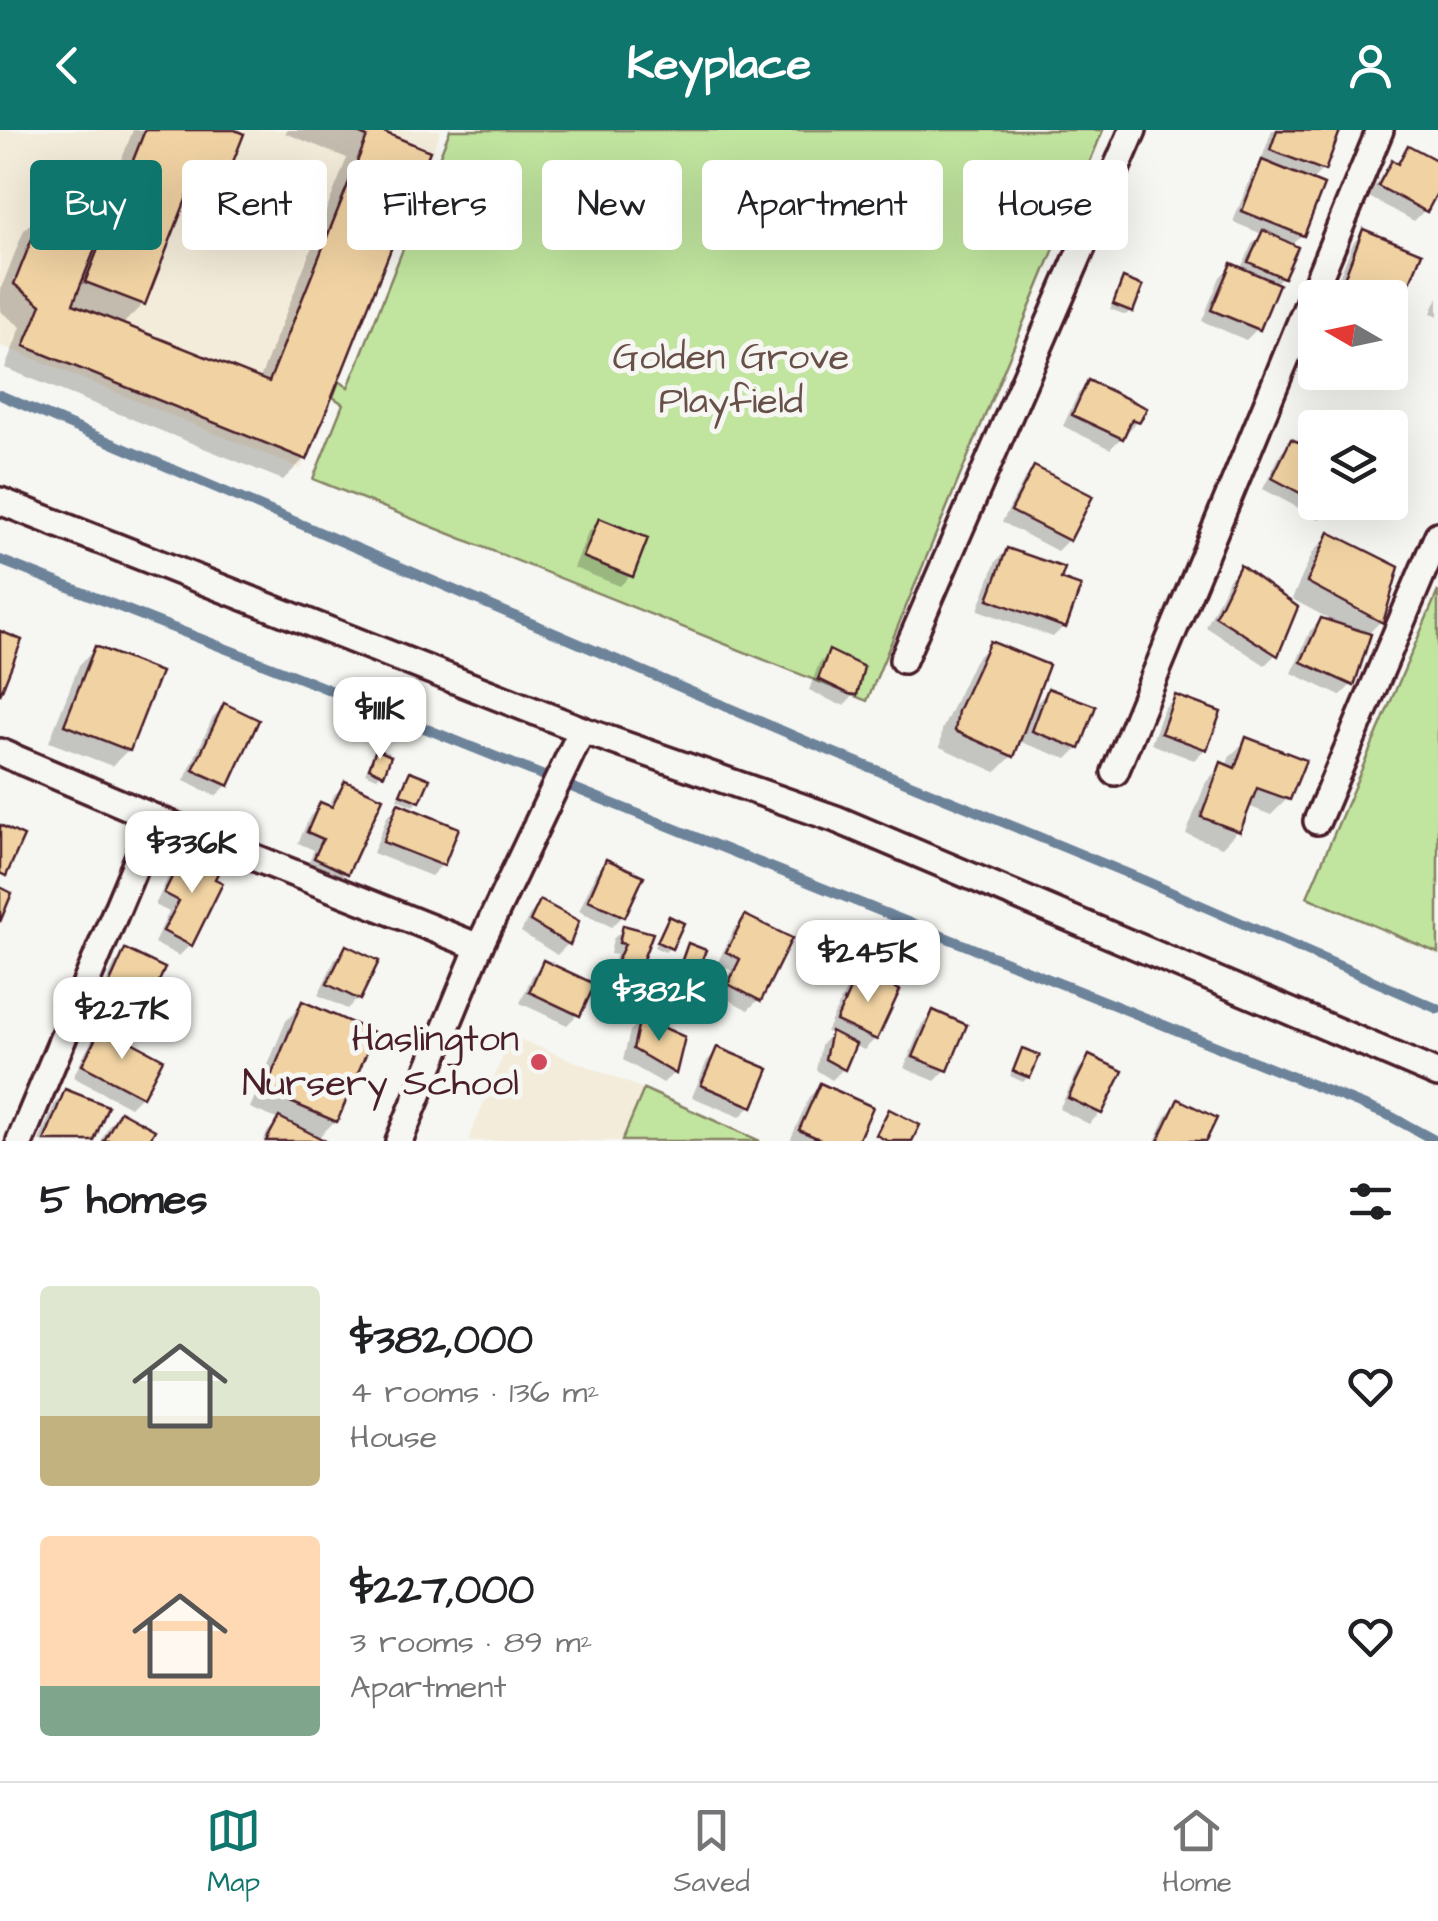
<!DOCTYPE html>
<meta charset="utf-8">
<style>
:root{--surface:#fff;--page:#f6f6f6;--text:#202124;--muted:#757577;--line:#e0e0e0;--accent:#0f766e}
body{margin:0;font-family:"Architects Daughter",sans-serif;background:var(--page);color:var(--text);height:100vh;display:flex;flex-direction:column;font-size:38px;white-space:nowrap}
*{box-sizing:border-box;margin:0}
p{font-size:32px;color:var(--muted)}
.icon{flex:none;width:55px;height:55px;fill:none;stroke:currentColor;stroke-width:2;stroke-linecap:round;stroke-linejoin:round}
.map{position:relative;height:1011px;overflow:hidden}
.details{display:flex;flex-direction:column;background:var(--surface);flex:1}
.details>*{flex:none}
.banner{position:absolute;left:30px;top:30px;width:1380px;height:90px;display:flex;gap:20px}
.needle{width:65px;rotate:279deg}
.controls{position:absolute;left:1298px;top:150px;display:grid;gap:20px}
.controls a{display:grid;place-items:center;width:110px;height:110px;border-radius:10px;background:var(--surface);box-shadow:0 10px 40px #0002;font-size:50px}
.price{position:absolute;translate:-50% -85px;padding:0 22px;border-radius:20px;background:#fff;color:#222;font-size:32px;line-height:65px;filter:drop-shadow(0 2px 5px #0008)}
.price::after{content:'';position:absolute;left:50%;top:60px;width:30px;height:22px;margin-left:-15px;background:inherit;clip-path:polygon(0 0,100% 0,50% 100%)}
.price.selected{background:var(--accent);color:#fff}
ul{padding:0;list-style:none}
li{display:flex;align-items:center;gap:30px;height:250px;padding:0 40px}
li span{display:grid;place-items:center;flex:none;width:280px;height:200px;border-radius:10px;color:#555}
li>.icon{margin-inline-start:auto}
span .icon{width:120px;height:120px;fill:#fffc;stroke-width:1}
li b{font-size:42px}
h2{display:flex;justify-content:space-between;align-items:center;height:120px;padding:0 40px;font-size:42px}
.tag{padding:0 35px;border-radius:10px;background:var(--surface);box-shadow:0 10px 40px #0002;font-size:35px;line-height:90px}
.tag.selected{background:var(--accent);color:#fff}
header{display:flex;justify-content:space-between;align-items:center;height:130px;padding:0 40px;background:var(--accent);color:#fff;font-size:45px;font-weight:700}
.dock{display:flex;justify-content:space-around;align-items:center;height:140px;border-top:2px solid var(--line);background:var(--surface);font-size:28px;color:var(--muted)}
.dock a{display:grid;justify-items:center;gap:5px}
.dock .selected{color:var(--accent)}
.map>svg:first-child{display:block}
.built{fill:#f4ecda}
.green{fill:#c1e59f;stroke:#868265;stroke-width:2.5}
.shadow{fill:#0003}
.lines{fill:none;stroke-linecap:round;stroke-linejoin:round}
.stream{stroke:#6c839a;stroke-width:10}
.building{fill:#f1d3a3;stroke:#4a1f2b;stroke-width:2.5}
.minor-casing{stroke:#4a1f2b;stroke-width:32}
.minor{stroke:#f6f6f2;stroke-width:25}
.poi-dot{fill:#d1495b;stroke:#f6f6f2;stroke-width:4}
.labels{text-anchor:middle;dominant-baseline:central;stroke-width:10;stroke-linejoin:round;paint-order:stroke}
.park-label{font-size:38px;fill:#685048;stroke:#f6f6f2}
.poi-label{font-size:38px;fill:#4a1f2b;stroke:#f6f6f2;text-anchor:end}
</style>
<header><svg class="icon" aria-label="back" viewBox="0 0 24 24"><path d="M15 5l-7 7 7 7"/></svg>Keyplace<svg class="icon" aria-label="person" viewBox="0 0 24 24"><circle cx="12" cy="8" r="4"/><path d="M4 21q1-7 8-7t8 7"/></svg></header>
<div class="map">
<svg width="1438" height="1011" viewBox="0 0 1438 1011">
<rect width="100%" height="100%" fill="#f6f6f2"/>
<filter id="ink" filterUnits="userSpaceOnUse"><feTurbulence type="fractalNoise" baseFrequency=".01" numOctaves="2"/><feDisplacementMap in="SourceGraphic" scale="20" xChannelSelector="R" yChannelSelector="G"/><feConvolveMatrix kernelMatrix="1 2 1 2 8 2 1 2 1" color-interpolation-filters="sRGB"/></filter>
<g filter="url(#ink)">
<g class="built">
<path d="M0,0H441L301,339L0,215Z"/>
<path d="M511,906L644,959L622,1011H468Z"/>
</g>
<g class="green">
<path d="M450,0H1103L867,571L313,349L343,274L333,267L339,251L348,257L356,238Z"/>
<path d="M1438,461V823L1307,767Z"/>
<path d="M644,959L760,1011H622Z"/>
</g>
<g class="shadow">
<path d="M133,0H228L220,58L198,80L182,73L143,174L121,196L259,251L347,28L285,3L288,0H372L305,328L283,350L5,238L21,197L0,181V161L24,100L46,79L95,99Z"/>
<path d="M1272,0H1344L1336,9L1323,39L1310,52L1302,105L1290,116L1282,147L1274,154L1257,199L1246,210L1202,191L1220,147L1231,136L1240,140L1252,114L1262,104L1233,92L1252,44L1263,32L1261,31Z"/>
<path d="M1409,18L1438,34V55L1425,80L1414,91L1369,67L1382,44L1392,33L1395,35Z"/>
<path d="M1364,102L1396,180L1390,186V168H1331L1353,113Z"/>
<path d="M1123,151L1131,180L1126,185L1110,179L1119,156Z"/>
<path d="M1438,167V186L1431,183Z"/>
<path d="M1089,253L1138,291L1127,302L1124,300L1121,308L1110,319L1063,296L1078,264Z"/>
<path d="M1292,312L1315,321V372H1332L1330,379L1319,389L1263,359L1281,323Z"/>
<path d="M1035,339L1068,410L1057,421L1002,392L1024,350Z"/>
<path d="M599,391L631,445L620,456L574,438L588,402Z"/>
<path d="M1329,405L1381,491L1369,503L1351,555L1340,566L1292,543L1310,501L1321,490L1332,494L1333,491L1292,469L1313,422Z"/>
<path d="M1007,420L1058,451L1064,496L1053,507L978,480L996,431Z"/>
<path d="M1240,439L1276,524L1265,535L1206,497L1229,449Z"/>
<path d="M990,514L1030,580L1048,561L1078,618L1067,629L1018,611L1012,626L996,642L940,617L942,600L974,531Z"/>
<path d="M95,519L128,620L112,636L49,612L79,535Z"/>
<path d="M830,523L855,564L844,575L838,574L809,560L819,533Z"/>
<path d="M1175,568L1205,619L1194,630L1151,614L1164,578Z"/>
<path d="M224,576L227,655L216,666L184,651L213,587Z"/>
<path d="M1247,610L1288,668L1271,685L1248,676L1238,700L1222,717L1186,704L1206,652L1222,635L1226,637L1230,626Z"/>
<path d="M376,622L382,643L377,648L365,643L372,627Z"/>
<path d="M410,644L418,671L413,676L397,669L405,649Z"/>
<path d="M345,654L346,742L335,753L305,740L314,720L298,713L310,686L321,675L328,678L334,665Z"/>
<path d="M398,676L442,735L431,746L373,723L387,687Z"/>
<path d="M186,722L212,750L190,815L179,826L154,813L169,782L155,775L175,733Z"/>
<path d="M607,732L623,786L612,797L579,781L596,743Z"/>
<path d="M541,773L576,792L568,814L557,825L521,802L530,784Z"/>
<path d="M745,788L759,869L748,880L719,865L731,840L717,834L734,799Z"/>
<path d="M670,789V817L665,822L654,817L665,794Z"/>
<path d="M624,798L637,838L626,849L608,842L617,825L610,824L613,809Z"/>
<path d="M689,816L693,846L688,851L675,846L684,821Z"/>
<path d="M346,818L358,868L347,879L318,865L335,829Z"/>
<path d="M126,822L140,887L129,898L93,881L115,833Z"/>
<path d="M544,833L578,884L567,895L520,873L533,844Z"/>
<path d="M859,844L875,909L864,920L853,915L843,939L832,950L816,940L821,915L831,904L826,902L848,855Z"/>
<path d="M303,874L335,991L317,1009L321,1011H263L268,1001L279,990L250,978L286,891Z"/>
<path d="M933,883L946,940L935,951L904,938L922,894Z"/>
<path d="M641,890L682,908L674,943L663,953L623,930L630,901Z"/>
<path d="M103,899L141,966L130,977L73,947L92,910Z"/>
<path d="M718,920L751,976L740,987L692,967L707,931Z"/>
<path d="M1023,921L1028,947L1023,952L1010,946L1018,926Z"/>
<path d="M1090,928L1100,983L1089,994L1059,979L1079,939Z"/>
<path d="M820,956L855,1011H790L809,967Z"/>
<path d="M66,962L91,1011H39L55,973Z"/>
<path d="M1179,972L1203,1011H1155L1168,983Z"/>
<path d="M120,984L146,1011H101L109,995Z"/>
</g>
<g class="lines">
<g class="stream">
<path d="M0,265L813,614L1141,749L1438,879"/>
<path d="M0,430L295,546L1390,986L1436,1011"/>
</g>
</g>
<g class="building">
<path d="M145,0H235L244,4L222,60L194,49L145,175L85,152Z"/>
<path d="M351,0H379L430,21L307,330L24,216L41,175L14,154L45,76L103,99L73,174L269,252L367,7Z"/>
<path d="M1277,0L1340,1L1325,41L1270,20Z"/>
<path d="M1408,15L1438,31V61L1427,82L1378,56L1392,30L1398,34Z"/>
<path d="M1262,30L1324,55L1304,106L1242,81Z"/>
<path d="M1363,99L1422,123L1398,182L1390,178V168H1362L1340,159Z"/>
<path d="M1263,100L1298,117L1284,148L1248,132Z"/>
<path d="M1231,133L1279,154L1260,200L1211,180Z"/>
<path d="M1123,148L1143,156L1133,182L1113,174Z"/>
<path d="M1088,250L1147,278L1140,292L1132,289L1123,309L1072,285Z"/>
<path d="M1291,309L1315,319V371L1272,348Z"/>
<path d="M1034,336L1093,366L1070,411L1011,381Z"/>
<path d="M599,388L648,408L633,447L583,427Z"/>
<path d="M1329,402L1399,437L1383,493L1307,452Z"/>
<path d="M1007,418L1065,438L1061,449L1081,456L1066,498L988,469Z"/>
<path d="M1240,435L1298,477L1278,526L1215,486Z"/>
<path d="M1321,488L1371,504L1354,556L1301,532Z"/>
<path d="M0,501L22,510L0,565Z"/>
<path d="M990,511L1049,535L1014,627L955,601L958,581Z"/>
<path d="M95,516L161,542L130,621L64,595Z"/>
<path d="M829,520L864,537L857,565L849,564L818,549Z"/>
<path d="M1048,558L1096,576L1080,619L1032,601Z"/>
<path d="M1175,565L1221,582L1207,620L1161,603Z"/>
<path d="M224,573L259,590L229,656L193,640Z"/>
<path d="M1246,607L1306,630L1290,670L1257,658L1240,702L1201,687L1221,632L1235,638Z"/>
<path d="M376,619L391,626L384,645L369,638Z"/>
<path d="M410,641L430,649L420,672L400,664Z"/>
<path d="M345,651L383,668L348,744L314,728L323,709L307,702L320,672L332,677Z"/>
<path d="M398,673L459,698L444,736L383,712Z"/>
<path d="M0,695L24,706L6,746L0,743Z"/>
<path d="M186,719L221,737L215,749L223,753L192,816L163,801L179,771L164,763Z"/>
<path d="M606,729L644,746L625,787L588,770Z"/>
<path d="M0,757L12,763L0,792Z"/>
<path d="M540,770L579,791L570,815L530,791Z"/>
<path d="M745,785L792,808L761,871L728,854L740,829L726,822Z"/>
<path d="M669,786L684,793L672,819L657,812Z"/>
<path d="M623,795L653,803L639,840L617,831L625,814L619,813Z"/>
<path d="M688,813L706,820L695,847L678,841Z"/>
<path d="M346,815L379,831L360,870L327,854Z"/>
<path d="M125,819L165,838L142,889L102,870Z"/>
<path d="M543,830L595,854L580,886L529,862Z"/>
<path d="M858,841L900,860L877,910L836,891Z"/>
<path d="M302,871L375,903L337,992L265,961Z"/>
<path d="M933,880L967,895L948,941L913,927Z"/>
<path d="M640,887L685,907L676,944L633,919Z"/>
<path d="M102,896L163,929L143,967L82,935Z"/>
<path d="M831,901L856,914L845,940L825,929Z"/>
<path d="M717,917L769,939L753,977L701,955Z"/>
<path d="M1022,918L1040,925L1030,948L1013,941Z"/>
<path d="M1089,925L1123,941L1102,984L1068,968Z"/>
<path d="M820,953L873,977L858,1011H824L799,1000Z"/>
<path d="M65,959L108,976L94,1011H44Z"/>
<path d="M1178,969L1217,988L1206,1011H1158Z"/>
<path d="M889,979L920,995L912,1011H888L876,1005Z"/>
<path d="M120,981L155,1000L149,1011H104Z"/>
<path d="M279,987L326,1011H266Z"/>
</g>
<g class="lines">
<g class="minor-casing">
<g id="minor">
<path d="M0,371L582,600L836,689L1438,944"/>
<path d="M903,530L1133,0"/>
<path d="M0,622L155,688L479,817"/>
<path d="M1115,642L1380,0"/>
<path d="M1317,691L1438,405"/>
<path d="M20,1011L155,688"/>
<path d="M399,1011L479,817L582,600"/>
</g>
</g>
<use href="#minor" class="minor"/>
</g>
</g>
<circle class="poi-dot" cx="539" cy="932" r="10"/>
<g class="labels">
<g class="park-label">
<text x="731" y="228">Golden Grove<tspan x="731" dy="44">Playfield</tspan></text>
</g>
<g class="poi-label">
<text x="519" y="910">Haslington<tspan x="519" dy="44">Nursery School</tspan></text>
</g>
</g>
</svg>
<div class="controls">
<a><svg class="needle" viewBox="-14 -14 28 28"><path d="M0-13l5 13h-10z" fill="#e53935"/><path d="M0 13l5-13h-10z" fill="#757577"/></svg></a>
<a><svg class="icon" aria-label="layers" viewBox="0 0 24 24"><path d="M12 4l9 5-9 5-9-5zM3 14l9 5 9-5"/></svg></a>
</div>
<b class="price" style="left:380px;top:632px">$111K</b>
<b class="price" style="left:192px;top:766px">$336K</b>
<b class="price" style="left:868px;top:875px">$245K</b>
<b class="price selected" style="left:659px;top:914px">$382K</b>
<b class="price" style="left:122px;top:932px">$227K</b>
<div class="banner">
<a class="tag selected">Buy</a>
<a class="tag">Rent</a>
<a class="tag">Filters</a>
<a class="tag">New</a>
<a class="tag">Apartment</a>
<a class="tag">House</a>
</div>
</div>
<section class="details">
<h2>5 homes<svg class="icon" aria-label="filters" viewBox="0 0 24 24"><path d="M4 7h16M4 17h16"/><circle cx="9" cy="7" r="2"/><circle cx="15" cy="17" r="2"/></svg></h2>
<ul>
<li><span style="background:linear-gradient(#dfe7d0 65%,#c2b280 0)"><svg class="icon" aria-label="home" viewBox="0 0 24 24"><path d="M3 11l9-7 9 7M6 9v11h12V9"/></svg></span><div><b>$382,000</b><p>4 rooms · 136 m²</p><p>House</p></div><svg class="icon" aria-label="heart" viewBox="0 0 24 24"><path d="M12 20l-8-8c-3-5 5-10 8-4 3-6 11-1 8 4z"/></svg></li>
<li><span style="background:linear-gradient(#ffd9b3 75%,#7fa58c 0)"><svg class="icon" aria-label="home" viewBox="0 0 24 24"><path d="M3 11l9-7 9 7M6 9v11h12V9"/></svg></span><div><b>$227,000</b><p>3 rooms · 89 m²</p><p>Apartment</p></div><svg class="icon" aria-label="heart" viewBox="0 0 24 24"><path d="M12 20l-8-8c-3-5 5-10 8-4 3-6 11-1 8 4z"/></svg></li>
</ul>
</section>
<nav class="dock">
<a class="selected"><svg class="icon" aria-label="map" viewBox="0 0 24 24"><path d="M3 6l6-2 6 2 6-2v14l-6 2-6-2-6 2zM9 4v14M15 6v14"/></svg>Map</a>
<a><svg class="icon" aria-label="saved" viewBox="0 0 24 24"><path d="M7 4h10v16l-5-4-5 4z"/></svg>Saved</a>
<a><svg class="icon" aria-label="home" viewBox="0 0 24 24"><path d="M3 11l9-7 9 7M6 9v11h12V9"/></svg>Home</a>
</nav>
